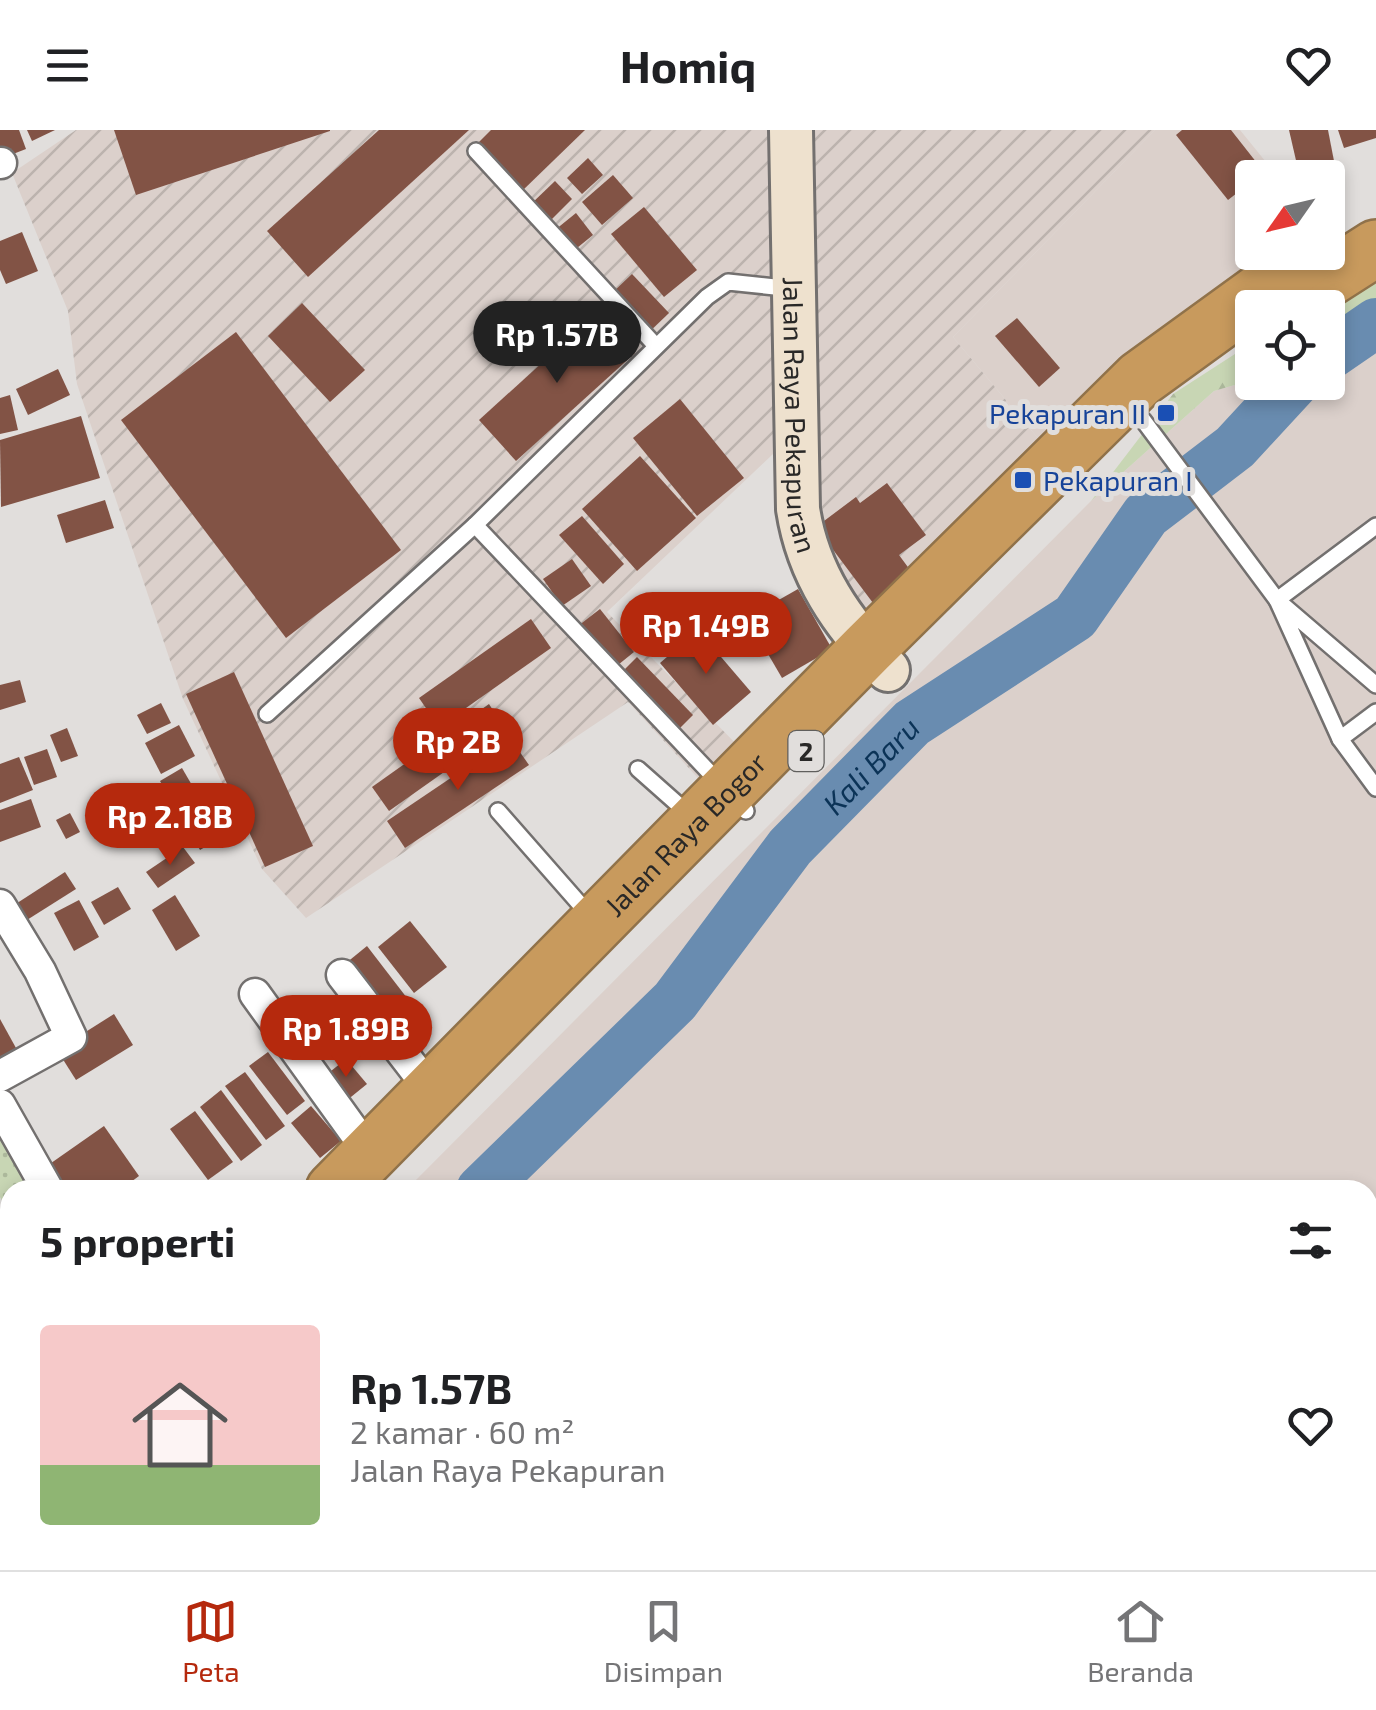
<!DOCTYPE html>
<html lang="id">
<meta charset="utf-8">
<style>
:root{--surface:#fff;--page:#f6f6f6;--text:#202124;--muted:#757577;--line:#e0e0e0;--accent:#b5290d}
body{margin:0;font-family:"Exo 2",sans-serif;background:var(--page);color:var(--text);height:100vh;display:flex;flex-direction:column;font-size:38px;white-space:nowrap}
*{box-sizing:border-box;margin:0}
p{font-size:32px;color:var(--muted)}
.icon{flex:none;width:55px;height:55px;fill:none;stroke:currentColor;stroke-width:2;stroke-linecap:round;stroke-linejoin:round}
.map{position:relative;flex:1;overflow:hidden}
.drawer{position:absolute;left:0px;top:1050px;width:1378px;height:390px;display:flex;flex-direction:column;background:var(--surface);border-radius:30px 30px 0 0;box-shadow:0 5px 15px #0003}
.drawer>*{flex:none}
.needle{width:65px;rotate:236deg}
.controls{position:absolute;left:1235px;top:30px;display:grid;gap:20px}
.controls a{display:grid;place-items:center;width:110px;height:110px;border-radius:10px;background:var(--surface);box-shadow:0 5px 15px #0003;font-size:50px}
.price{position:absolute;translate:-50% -85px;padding:0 22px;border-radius:35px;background:var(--accent);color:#fff;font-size:32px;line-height:65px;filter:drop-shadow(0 2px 5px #0008)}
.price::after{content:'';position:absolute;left:50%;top:60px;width:30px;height:22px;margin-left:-15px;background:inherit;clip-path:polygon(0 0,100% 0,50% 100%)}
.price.selected{background:#222;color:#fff}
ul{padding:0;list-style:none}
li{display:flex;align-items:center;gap:30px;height:250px;padding:0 40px}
li span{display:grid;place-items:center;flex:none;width:280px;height:200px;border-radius:10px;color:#555}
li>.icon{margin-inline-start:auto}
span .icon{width:120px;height:120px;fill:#fffc;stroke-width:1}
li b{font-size:42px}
h2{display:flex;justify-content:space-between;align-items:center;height:120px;padding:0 40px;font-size:42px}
header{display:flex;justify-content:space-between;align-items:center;height:130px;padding:0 40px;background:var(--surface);font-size:45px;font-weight:700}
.tabs{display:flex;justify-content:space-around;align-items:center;height:140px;border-top:2px solid var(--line);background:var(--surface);font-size:28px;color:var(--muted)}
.tabs a{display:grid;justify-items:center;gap:5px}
.tabs .selected{color:var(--accent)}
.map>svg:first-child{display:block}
.built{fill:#dbd0cb}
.industrial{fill:url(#industrial-furrows)}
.grass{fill:url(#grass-dots)}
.forest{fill:url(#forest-firs)}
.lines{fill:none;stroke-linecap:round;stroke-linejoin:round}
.river{stroke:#698cb0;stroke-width:50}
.building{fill:#825345}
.lane-casing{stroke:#73706f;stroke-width:20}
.street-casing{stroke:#73706f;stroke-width:35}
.secondary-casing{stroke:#73706f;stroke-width:48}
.highway-casing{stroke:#90724a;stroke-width:60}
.lane{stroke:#fff;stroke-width:15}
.street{stroke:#fff;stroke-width:30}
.secondary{stroke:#eee1ce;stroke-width:42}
.highway{stroke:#c89a5d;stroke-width:55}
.transit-dot{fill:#1a4fb4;stroke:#e1dedc;stroke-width:4}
.labels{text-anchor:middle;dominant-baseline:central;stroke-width:10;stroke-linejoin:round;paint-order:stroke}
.shield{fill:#e1dedc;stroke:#605f5d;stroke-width:2.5}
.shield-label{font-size:25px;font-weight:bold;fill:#292827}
.street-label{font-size:28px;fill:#292827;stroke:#e1dedc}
.transit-label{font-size:28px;fill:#164399;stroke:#e1dedc;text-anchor:end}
.water-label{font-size:30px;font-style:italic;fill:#0b3357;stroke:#e1dedc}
</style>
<header><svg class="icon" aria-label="menu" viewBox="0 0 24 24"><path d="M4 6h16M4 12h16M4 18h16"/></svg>Homiq<svg class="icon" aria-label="heart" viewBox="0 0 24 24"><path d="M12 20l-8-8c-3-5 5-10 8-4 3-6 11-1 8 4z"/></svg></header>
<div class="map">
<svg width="1376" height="1440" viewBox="0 0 1376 1440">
<defs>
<pattern id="industrial-furrows" width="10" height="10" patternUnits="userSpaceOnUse" patternTransform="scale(2.5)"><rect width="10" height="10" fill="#dbd0cb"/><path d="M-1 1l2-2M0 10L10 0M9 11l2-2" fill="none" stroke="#bcb3ae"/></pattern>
<pattern id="grass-dots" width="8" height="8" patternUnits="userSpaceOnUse" patternTransform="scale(2.5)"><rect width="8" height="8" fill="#c8d6b4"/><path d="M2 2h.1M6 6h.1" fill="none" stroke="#acb89b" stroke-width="1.8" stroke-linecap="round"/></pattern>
<pattern id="forest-firs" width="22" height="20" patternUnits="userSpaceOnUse" patternTransform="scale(2.5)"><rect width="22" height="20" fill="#c8d6b4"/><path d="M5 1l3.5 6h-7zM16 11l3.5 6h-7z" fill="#acb89b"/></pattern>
</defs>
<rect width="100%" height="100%" fill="#e1dedc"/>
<g class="built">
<path d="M1155,0H1240L1278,47L1252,48V122L1280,123L1047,319L953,207Z"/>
<path d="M1376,216V1440H25L19,1430H1368V1060H406L1091,371L1214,261L1252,250L1328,252V229Z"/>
</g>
<path class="industrial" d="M76,0H1155L953,207L1047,319L867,501L819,436L795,303L607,482L743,621L709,660L628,572L306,788L262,739L183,569L77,254L68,181L12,43Z"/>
<path class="grass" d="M0,996L36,1060H10V1085L0,1067Z"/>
<g class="forest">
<path d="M1376,135V216L1328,229V178Z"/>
<path d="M1252,213V250L1214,261L1091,371L1173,264Z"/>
</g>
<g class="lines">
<g class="river">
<path d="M1328,226L1376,193"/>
<path id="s1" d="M481,1060L675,871L790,717L912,593L1075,487L1146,385L1235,317L1295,252"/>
<path d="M20,1440L33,1430"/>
</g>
</g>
<g class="building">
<path d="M0,0H19L26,19L0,29Z"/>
<path d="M27,0H55L32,11Z"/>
<path d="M114,0H330V1L136,65Z"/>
<path d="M379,0H469L308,147L267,101Z"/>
<path d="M491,0H585L521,62L476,15Z"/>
<path d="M1182,0H1231L1264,42L1228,70L1176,5Z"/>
<path d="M1289,0H1328L1334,31L1298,39Z"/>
<path d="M1338,0H1376V8L1344,18Z"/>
<path d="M588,28L603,45L582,64L567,48Z"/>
<path d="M613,45L633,68L602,95L582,72Z"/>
<path d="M555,51L572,69L547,94L529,76Z"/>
<path d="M644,77L697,140L664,167L611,104Z"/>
<path d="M576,83L593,105L572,122L555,100Z"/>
<path d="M22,102L38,141L6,154L0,140V111Z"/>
<path d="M632,144L669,183L648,203L611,164Z"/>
<path d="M302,173L365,240L330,272L268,206Z"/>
<path d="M598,182L635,223L516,331L479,290Z"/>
<path d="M1017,188L1060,238L1039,257L995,206Z"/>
<path d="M236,202L401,420L286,508L121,290Z"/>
<path d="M58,239L70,265L28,285L16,259Z"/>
<path d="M10,265L18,300L0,304V268Z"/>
<path d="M680,269L744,348L697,386L633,308Z"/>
<path d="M81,286L100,348L1,377L0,310Z"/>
<path d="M640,326L696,388L637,441L582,379Z"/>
<path d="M887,353L926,405L899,425L913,444L873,473L816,397L856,367L860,373Z"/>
<path d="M105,370L114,398L66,413L57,385Z"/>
<path d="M582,386L624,434L603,454L559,405Z"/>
<path d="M572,429L591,456L562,476L543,449Z"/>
<path d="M798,459L832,519L782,548L747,488Z"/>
<path d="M600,479L634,522L613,539L578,496Z"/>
<path d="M531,489L551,518L439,597L419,568Z"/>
<path d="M698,500L751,562L713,595L660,533Z"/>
<path d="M637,527L693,585L675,603L618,546Z"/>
<path d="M234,542L313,716L265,737L186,564Z"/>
<path d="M20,550L26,572L0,580V555Z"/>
<path d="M161,573L171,593L147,604L137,585Z"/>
<path d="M489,574L505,599L389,681L372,657Z"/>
<path d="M179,595L195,626L161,644L145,613Z"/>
<path d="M67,598L78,626L61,632L50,605Z"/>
<path d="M510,608L529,635L405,718L387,691Z"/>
<path d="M47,619L57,647L34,655L24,627Z"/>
<path d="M19,627L33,660L0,673V634Z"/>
<path d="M182,638L222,707L200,720L160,651Z"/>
<path d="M31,669L41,697L0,712V680Z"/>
<path d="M109,679L117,692L96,705L88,693Z"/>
<path d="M70,683L80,702L66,709L56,690Z"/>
<path d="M183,717L195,733L158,758L146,742Z"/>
<path d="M65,742L76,759L19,795L8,779Z"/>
<path d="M118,757L131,779L104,795L91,772Z"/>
<path d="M175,765L200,806L176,821L152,780Z"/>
<path d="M79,770L99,807L74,821L54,783Z"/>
<path d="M410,791L447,837L414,863L378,817Z"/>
<path d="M367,816L407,868L380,890L340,838Z"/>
<path d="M114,884L133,915L76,950L57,920Z"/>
<path d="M0,889L16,918L0,927Z"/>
<path d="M268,922L305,971L287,985L249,936Z"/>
<path d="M346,929L367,954L346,971L326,945Z"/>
<path d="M245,942L285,996L266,1010L225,956Z"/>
<path d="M221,960L262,1015L241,1031L200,977Z"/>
<path d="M311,976L341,1011L320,1028L291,993Z"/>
<path d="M195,981L233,1032L208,1050L170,999Z"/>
<path d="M104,996L139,1046L120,1060H60L44,1038Z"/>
</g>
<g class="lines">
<g class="lane-casing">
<g id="lane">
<path d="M476,21L656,216"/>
<path d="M1143,290L1277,470L1376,396"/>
<path d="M475,395L707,167L728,152L775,157"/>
<path d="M1376,555L1277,470L1340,609L1376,658"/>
<path d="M267,584L475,395L746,681"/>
<path d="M1340,609L1376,582"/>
<path d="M638,639L691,686"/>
<path d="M498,681L592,788"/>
</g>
</g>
<g class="street-casing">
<g id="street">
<path d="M0,33H1"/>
<path d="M0,775L40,841L71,907L0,946"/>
<path d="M342,845L433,963"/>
<path d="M255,864L371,1025"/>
<path d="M0,975L48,1060"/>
</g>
</g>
<g class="secondary-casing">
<g id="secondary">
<path id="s2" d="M791,0L798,379C808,444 842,493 888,540"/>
</g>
</g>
<g class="highway-casing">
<g id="highway">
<path d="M1290,173L1376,118"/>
<path id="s3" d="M334,1060L867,519L1140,249L1315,122"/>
<path d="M0,1331L10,1323"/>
<path d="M0,1383L10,1375"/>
</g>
</g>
<use href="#lane" class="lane"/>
<use href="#street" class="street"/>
<use href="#secondary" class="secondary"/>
<use href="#highway" class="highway"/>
</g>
<g class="transit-dot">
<rect x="1156" y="273" width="20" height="20" rx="5"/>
<rect x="1013" y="340" width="20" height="20" rx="5"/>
</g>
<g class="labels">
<rect class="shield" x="788.5" y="601" width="35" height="40" rx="8"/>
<g class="shield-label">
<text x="806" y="621">2</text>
</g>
<g class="street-label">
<text stroke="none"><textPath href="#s2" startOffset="285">Jalan Raya Pekapuran</textPath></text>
<text stroke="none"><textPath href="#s3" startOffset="500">Jalan Raya Bogor</textPath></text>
</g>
<g class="transit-label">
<text x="1146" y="283">Pekapuran II</text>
<text x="1043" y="350" text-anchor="start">Pekapuran I</text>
</g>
<g class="water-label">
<text stroke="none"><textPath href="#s1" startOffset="578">Kali Baru</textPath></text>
</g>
</g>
</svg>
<div class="controls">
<a><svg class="needle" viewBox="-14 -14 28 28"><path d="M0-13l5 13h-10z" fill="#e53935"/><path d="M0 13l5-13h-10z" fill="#757577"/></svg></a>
<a><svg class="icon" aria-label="locate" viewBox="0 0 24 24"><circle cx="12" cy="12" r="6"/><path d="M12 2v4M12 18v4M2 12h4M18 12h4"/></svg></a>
</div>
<b class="price selected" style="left:557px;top:256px">Rp 1.57B</b>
<b class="price" style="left:706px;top:547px">Rp 1.49B</b>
<b class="price" style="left:458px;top:663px">Rp 2B</b>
<b class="price" style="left:170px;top:738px">Rp 2.18B</b>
<b class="price" style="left:346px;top:950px">Rp 1.89B</b>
<section class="drawer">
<h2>5 properti<svg class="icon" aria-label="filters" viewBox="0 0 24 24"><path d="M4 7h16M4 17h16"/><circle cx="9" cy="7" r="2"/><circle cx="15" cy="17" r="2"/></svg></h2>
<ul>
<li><span style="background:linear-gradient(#f6c9c9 70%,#8fb573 0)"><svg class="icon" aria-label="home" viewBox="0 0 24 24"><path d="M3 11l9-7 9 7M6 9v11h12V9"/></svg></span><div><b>Rp 1.57B</b><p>2 kamar · 60 m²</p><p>Jalan Raya Pekapuran</p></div><svg class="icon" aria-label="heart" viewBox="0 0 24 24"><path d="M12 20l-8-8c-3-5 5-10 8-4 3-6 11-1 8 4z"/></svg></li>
</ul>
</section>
</div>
<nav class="tabs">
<a class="selected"><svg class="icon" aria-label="map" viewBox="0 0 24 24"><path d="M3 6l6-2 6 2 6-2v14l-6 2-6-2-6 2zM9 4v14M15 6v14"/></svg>Peta</a>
<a><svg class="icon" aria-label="saved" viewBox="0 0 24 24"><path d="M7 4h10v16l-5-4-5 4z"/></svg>Disimpan</a>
<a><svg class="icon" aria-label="home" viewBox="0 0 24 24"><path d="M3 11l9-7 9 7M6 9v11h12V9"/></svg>Beranda</a>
</nav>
